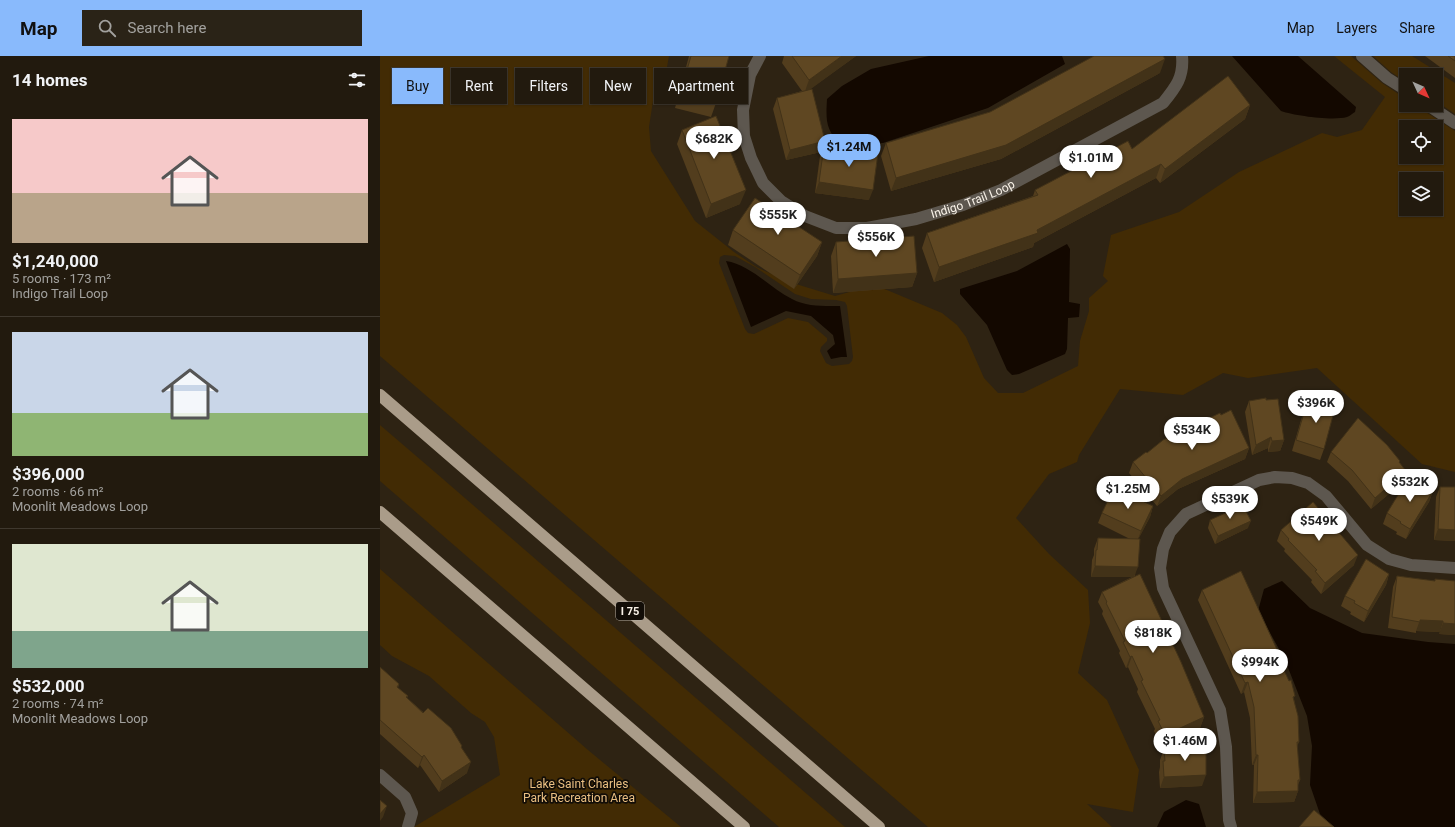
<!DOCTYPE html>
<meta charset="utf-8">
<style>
:root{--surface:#221a0e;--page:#2a2317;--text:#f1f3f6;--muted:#a2a19e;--line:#3f382e;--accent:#89bafc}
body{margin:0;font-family:Roboto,sans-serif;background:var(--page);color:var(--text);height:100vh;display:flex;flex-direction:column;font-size:15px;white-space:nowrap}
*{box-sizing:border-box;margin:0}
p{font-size:13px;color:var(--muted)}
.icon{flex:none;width:22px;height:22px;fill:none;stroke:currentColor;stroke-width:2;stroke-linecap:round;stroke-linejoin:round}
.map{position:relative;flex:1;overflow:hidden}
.panel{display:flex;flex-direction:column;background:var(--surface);width:380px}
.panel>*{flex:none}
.banner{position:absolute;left:12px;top:12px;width:380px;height:36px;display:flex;gap:8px}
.needle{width:26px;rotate:134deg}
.fabs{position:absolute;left:1019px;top:12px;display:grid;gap:8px}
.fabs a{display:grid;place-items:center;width:44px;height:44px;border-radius:0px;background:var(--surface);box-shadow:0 1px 3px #0004,0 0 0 1px var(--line);font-size:20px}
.price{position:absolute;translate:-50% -34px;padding:0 9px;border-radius:14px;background:#fff;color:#222;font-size:13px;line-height:26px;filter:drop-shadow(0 1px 2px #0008)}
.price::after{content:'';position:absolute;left:50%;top:24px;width:12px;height:9px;margin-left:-6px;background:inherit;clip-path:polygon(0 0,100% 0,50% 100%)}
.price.selected{background:var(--accent);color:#111}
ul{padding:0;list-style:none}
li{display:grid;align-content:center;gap:8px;height:212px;padding:0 12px}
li+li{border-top:1px solid var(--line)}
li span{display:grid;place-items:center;height:124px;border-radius:0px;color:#555}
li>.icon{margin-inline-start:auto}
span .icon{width:72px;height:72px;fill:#fffc;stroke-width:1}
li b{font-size:17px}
h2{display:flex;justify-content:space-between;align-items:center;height:48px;padding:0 12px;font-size:17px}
.tag{padding:0 14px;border-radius:0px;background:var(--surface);box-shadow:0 1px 3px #0004,0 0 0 1px var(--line);font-size:14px;line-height:36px}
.tag.selected{background:var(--accent);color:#111}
header{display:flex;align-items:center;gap:24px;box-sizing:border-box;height:56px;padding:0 20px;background:var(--accent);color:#111}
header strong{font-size:19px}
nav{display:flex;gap:22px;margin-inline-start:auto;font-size:14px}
.search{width:280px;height:36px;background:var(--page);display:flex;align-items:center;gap:10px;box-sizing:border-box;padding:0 14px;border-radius:0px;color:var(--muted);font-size:15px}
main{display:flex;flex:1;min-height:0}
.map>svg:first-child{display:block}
.green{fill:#422b04;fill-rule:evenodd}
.water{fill:#130800}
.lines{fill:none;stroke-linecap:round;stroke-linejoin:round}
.minor{stroke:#5d574f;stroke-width:12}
.highway{stroke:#aa9c89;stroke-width:12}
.wall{fill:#523d1d}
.shaded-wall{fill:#423218}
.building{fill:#5f4722;stroke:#423218}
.labels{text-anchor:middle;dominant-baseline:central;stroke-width:3.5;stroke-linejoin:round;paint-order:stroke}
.shield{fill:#120d07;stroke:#b4ada4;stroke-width:1}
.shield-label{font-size:11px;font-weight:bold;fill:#f9f2e8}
.street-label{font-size:12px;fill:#f9f2e8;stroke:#120d07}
.park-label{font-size:12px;fill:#eabf82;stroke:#120d07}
</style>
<header>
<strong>Map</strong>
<div class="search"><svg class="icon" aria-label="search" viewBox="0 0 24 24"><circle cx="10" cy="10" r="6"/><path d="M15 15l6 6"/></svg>Search here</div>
<nav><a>Map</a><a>Layers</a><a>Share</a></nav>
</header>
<main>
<section class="panel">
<h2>14 homes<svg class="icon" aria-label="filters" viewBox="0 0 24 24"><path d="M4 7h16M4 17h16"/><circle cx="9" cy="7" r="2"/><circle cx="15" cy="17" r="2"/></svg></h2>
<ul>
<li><span style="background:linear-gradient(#f6c9c9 60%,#b9a48a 0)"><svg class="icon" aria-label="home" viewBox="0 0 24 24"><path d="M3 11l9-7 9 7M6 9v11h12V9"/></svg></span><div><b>$1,240,000</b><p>5 rooms · 173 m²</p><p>Indigo Trail Loop</p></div></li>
<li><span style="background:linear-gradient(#c9d6e8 65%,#8fb573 0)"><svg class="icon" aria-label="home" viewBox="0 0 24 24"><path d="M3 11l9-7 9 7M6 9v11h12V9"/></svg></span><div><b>$396,000</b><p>2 rooms · 66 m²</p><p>Moonlit Meadows Loop</p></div></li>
<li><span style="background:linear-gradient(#dfe7d0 70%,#7fa58c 0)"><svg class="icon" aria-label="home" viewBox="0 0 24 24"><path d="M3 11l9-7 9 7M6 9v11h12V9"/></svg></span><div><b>$532,000</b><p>2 rooms · 74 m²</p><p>Moonlit Meadows Loop</p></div></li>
</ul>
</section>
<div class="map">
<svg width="1075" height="771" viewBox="0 0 1075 771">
<rect width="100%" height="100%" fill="#2e2313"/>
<g class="green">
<path d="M0,0H289L287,11L273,45L269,71L271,95L315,165L354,196L378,212L416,228L455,240L495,229L562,257L577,269L586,281L604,322L618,337H643L698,310L700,285L709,255V242L728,225L723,220L731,179L799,156L859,116L942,77L957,81L982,74L1005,41L954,0H971L1002,27L1026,43V49H1035L1075,75V416L1042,408L937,312L868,322L843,317L803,339L740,333L699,399L697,406L669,418L636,462L669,498L708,534L710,567L698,617L727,644L759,714L753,756L707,748L732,771H548L0,300ZM1026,71H1056V101H1026ZM1026,123H1056V153H1026ZM344,199L355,200L375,211L415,238L431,243L456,244L465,246L467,250L473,301L472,305L469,308L452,310L446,307L440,295L441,291L447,285V282L428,266L408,262L374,278L368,277L365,273L339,207L340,201Z"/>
<path d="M993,0H1032L1075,27V58L1056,45V19H1026V26L1011,16Z"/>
<path d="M0,369L56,417L465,771H399L0,425Z"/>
<path d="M0,513L208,694L301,771H34L120,719L114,681L105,666L91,657L49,620L12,600L0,589Z"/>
</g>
<g class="water">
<path d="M549,0H682L685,8L608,52L503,87L461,88C445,74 446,63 447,43L462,30L491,13Z"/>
<path d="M852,0H918L976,51L975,56C973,57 970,60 967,61C953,65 916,60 901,55Z"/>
<path d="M687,188L690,193L689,246L700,248L699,261L688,262L687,293L685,298L639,318L632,319L627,314L607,269L580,238V233L637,215Z"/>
<path d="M346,205C371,209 390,232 412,243C427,251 444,250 460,250L467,301H461L451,303L447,295L455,288L453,279L431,260L406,255L371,271Z"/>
<path d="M902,525L930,552L982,577L1048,586L1075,588V771H953L940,758L930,729L932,690L927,660L905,604L878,555L884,533Z"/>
<path d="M806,744L819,748L826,771H777L784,756Z"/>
</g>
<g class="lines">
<g class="minor">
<path id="s1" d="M380,0L370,19L363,54L364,80L371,102L383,127L401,145L425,160L456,172H487L536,163L583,149L621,134L783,47C796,31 804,21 802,0"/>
<path d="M982,0L1007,22L1026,34"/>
<path d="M1048,49L1075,67"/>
<path d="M0,719L25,741L32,757L28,771"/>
<path d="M851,771L849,764L846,691L840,654L783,532L780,512L783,493L790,476L806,458L879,424L895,421L912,422L928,427L946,440L987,489L1009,503L1031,509L1075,512"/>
</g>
<g class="highway">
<path d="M0,339L499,771"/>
<path d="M0,456L364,771"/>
</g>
</g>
<g class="wall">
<path d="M309,0H349L336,47L331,61L295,52Z"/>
<path d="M404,0H476L430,33L445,85L441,96L406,104L393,53L397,42L422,35L402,7Z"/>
<path d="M1045,0H1075V22Z"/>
<path d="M780,17L621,103L511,135L501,100L506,87L610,56Z"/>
<path d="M870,49L865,63L780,127L776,122L654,187L653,191L554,226L542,192L547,177L653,140L655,134L752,93Z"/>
<path d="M302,74L360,148L326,162L297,88Z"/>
<path d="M444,90L489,144L435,137L440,100Z"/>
<path d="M353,174L442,186L437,200L414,233L348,189Z"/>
<path d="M456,186L537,217L532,231L453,237L451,200Z"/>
<path d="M928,343L944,349V393L940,404L912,395L924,354Z"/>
<path d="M886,344L904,384L900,395L888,396V392L872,399L865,356L869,345Z"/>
<path d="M841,359L869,392L865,403L798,433L777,450L749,417L753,406L767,397Z"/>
<path d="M951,396L1019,407L1023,426L991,453L968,425L947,406Z"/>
<path d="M1060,431H1075V485L1054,484L1056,441Z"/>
<path d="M1053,435L1049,446L1026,483L1016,478L1017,476L1003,468L1007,457Z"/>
<path d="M730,443L773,450L770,461L758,483L755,520L824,661L820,672L781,690L774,675L775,673L757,636L758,633L748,611L746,612L739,597L740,595L722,558L723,555L718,546L722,536L752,521H711L712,504L714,499V493L718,482L750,483L718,467L722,457Z"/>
<path d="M830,464L868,472L835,488L828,472Z"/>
<path d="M901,474L974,509L941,538L931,526L932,524L904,495L905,493L897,485Z"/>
<path d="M1009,518L1006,529L984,566L970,558L971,556L961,550L965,540Z"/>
<path d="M1017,520L1055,525V523L1075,579L1059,578L1060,576L1036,575V577L1008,572L1013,531Z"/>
<path d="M822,534L898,600L914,643L919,686L917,690L920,724L918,729V735L914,746L873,747L874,709H872L870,662L864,636L861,638L818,544Z"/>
<path d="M0,611L19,628L18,632L28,640L27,642L82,690L81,692L87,717L59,736L40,709L38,712L0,678Z"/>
<path d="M784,693L822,730L780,732L779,716L780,711V704Z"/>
</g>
<g class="shaded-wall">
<path d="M462,0H476L424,38L429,24Z"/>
<path d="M785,3L780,17L621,103L511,135L516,122Z"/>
<path d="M870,49L865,63L780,127L785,113Z"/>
<path d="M445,85L441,96L406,104L410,94Z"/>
<path d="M781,108L776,122L654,187L653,191L554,226L559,211L657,174Z"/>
<path d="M439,126L493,134L489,144L435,137Z"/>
<path d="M366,134L360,148L326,162L331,148Z"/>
<path d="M442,186L437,200L414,233L420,219Z"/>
<path d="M537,217L532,231L453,237L458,223Z"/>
<path d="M891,381L888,392L872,399L876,389Z"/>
<path d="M904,384L900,395L888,396L892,385Z"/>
<path d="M869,392L865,403L798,433L777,450L781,440L802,423Z"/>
<path d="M1026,415L1023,426L991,453L995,442Z"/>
<path d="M1053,435L1049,446L1026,483L1030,473Z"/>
<path d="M773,450L770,461L757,486L761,475Z"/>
<path d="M871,465L868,472L835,488L838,480Z"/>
<path d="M1058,473L1075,474V485L1054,484Z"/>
<path d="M978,499L974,509L941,538L945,527Z"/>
<path d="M715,510L758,511L754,521H711Z"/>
<path d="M1009,518L1006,529L984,566L988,555Z"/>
<path d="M1040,564L1063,565L1060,576L1036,575Z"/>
<path d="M1063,567L1075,568V579L1059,578Z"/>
<path d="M752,600L748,611L746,612L750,601Z"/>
<path d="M868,626L864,636L861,638L865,627Z"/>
<path d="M824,661L820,672L781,690L785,679Z"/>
<path d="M44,699L40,709L38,712L42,701Z"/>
<path d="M876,699H878L874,709H872Z"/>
<path d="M91,706L87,717L59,736L62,725Z"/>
<path d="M826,719L822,730L780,732L784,721Z"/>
<path d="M918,735L914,746L873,747L877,736Z"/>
<path d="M7,750L3,761L0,765V758Z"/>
</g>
<g class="building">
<path d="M311,0H349L336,47L300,38Z"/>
<path d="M412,0H462L429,24Z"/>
<path d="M714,0H783L785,3L626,89L516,122L506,87L610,56Z"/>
<path d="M1068,0H1075V5Z"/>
<path d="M848,20L870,49L785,113L781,108L657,174L658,177L559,211L547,177L658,139L655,134L748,85L752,93Z"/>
<path d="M432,33L445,85L410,94L397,42Z"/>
<path d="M336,60L366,134L331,148L302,74Z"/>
<path d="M444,90L498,97L493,134L439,126Z"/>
<path d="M375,142L442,186L420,219L353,174Z"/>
<path d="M534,180L537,217L458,223L456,186Z"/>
<path d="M886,342V344L898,343L904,384L892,385L891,381L876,389L869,345Z"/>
<path d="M928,343L944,347V349L955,352L944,393L916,384Z"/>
<path d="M851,354L869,392L802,423L781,440L753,406L766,396L767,397L783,384L840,357L841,359Z"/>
<path d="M978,362L1007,389L1020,405L1019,406L1026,415L995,442L972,414L951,396Z"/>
<path d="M1029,421L1053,435L1030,473L1020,467L1021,466L1007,457Z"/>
<path d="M1060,431H1075V474L1058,473Z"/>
<path d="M735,432L773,450L761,475L722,457L729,442L730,443Z"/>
<path d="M933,446L978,499L945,527L935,515L937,514L908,484L909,483L901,474Z"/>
<path d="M863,449L871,465L838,480L830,464Z"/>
<path d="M718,482L760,483L758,511L715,510L716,494H717Z"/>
<path d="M986,503L1009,518L988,555L974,547L975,545L965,540Z"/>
<path d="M861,515L899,598L897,599L909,625L911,624L915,640L913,641L918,660L919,686H917L920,724H918V735L877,736L878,699H876L874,651L868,626L865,627L822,534Z"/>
<path d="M760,518L801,606L824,661L785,679L778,665L780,664L761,625L763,624L752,600L750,601L743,586L745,585L726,547L727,546L722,536Z"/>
<path d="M1017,520L1055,525V523L1075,525V568L1063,567V565L1040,564V566L1012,561Z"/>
<path d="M0,611L19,628L17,631L28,640L26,641L43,657L48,652L71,672L82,690L81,691L91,706L62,725L44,699L42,701L0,664Z"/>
<path d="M826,691V719L784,721L783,705H785L784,693Z"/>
<path d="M0,744L7,750L0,758Z"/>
<path d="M934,754L954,771H919Z"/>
</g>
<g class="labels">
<rect class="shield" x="236" y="546" width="28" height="18" rx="3"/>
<g class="shield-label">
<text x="250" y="555">I 75</text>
</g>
<g class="street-label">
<text stroke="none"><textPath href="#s1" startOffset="362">Indigo Trail Loop</textPath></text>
</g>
<g class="park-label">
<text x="199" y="728">Lake Saint Charles<tspan x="199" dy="14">Park Recreation Area</tspan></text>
</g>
</g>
</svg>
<div class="fabs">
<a><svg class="needle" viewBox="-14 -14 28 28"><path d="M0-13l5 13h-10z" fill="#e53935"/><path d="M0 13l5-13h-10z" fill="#a2a19e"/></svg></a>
<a><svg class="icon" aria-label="locate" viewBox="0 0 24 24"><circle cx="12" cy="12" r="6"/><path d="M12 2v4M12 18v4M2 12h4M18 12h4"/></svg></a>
<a><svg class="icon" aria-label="layers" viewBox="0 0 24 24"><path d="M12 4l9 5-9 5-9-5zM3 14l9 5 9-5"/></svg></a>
</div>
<b class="price" style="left:334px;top:104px">$682K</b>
<b class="price selected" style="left:469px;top:112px">$1.24M</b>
<b class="price" style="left:711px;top:123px">$1.01M</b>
<b class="price" style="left:398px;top:180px">$555K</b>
<b class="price" style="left:496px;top:202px">$556K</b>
<b class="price" style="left:936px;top:368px">$396K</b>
<b class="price" style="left:812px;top:395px">$534K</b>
<b class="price" style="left:1030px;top:447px">$532K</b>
<b class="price" style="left:748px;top:454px">$1.25M</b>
<b class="price" style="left:850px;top:464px">$539K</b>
<b class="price" style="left:939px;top:486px">$549K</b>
<b class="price" style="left:773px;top:598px">$818K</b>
<b class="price" style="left:880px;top:627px">$994K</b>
<b class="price" style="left:805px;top:706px">$1.46M</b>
<div class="banner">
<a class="tag selected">Buy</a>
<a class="tag">Rent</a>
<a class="tag">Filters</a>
<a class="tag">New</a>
<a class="tag">Apartment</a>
</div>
</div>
</main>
